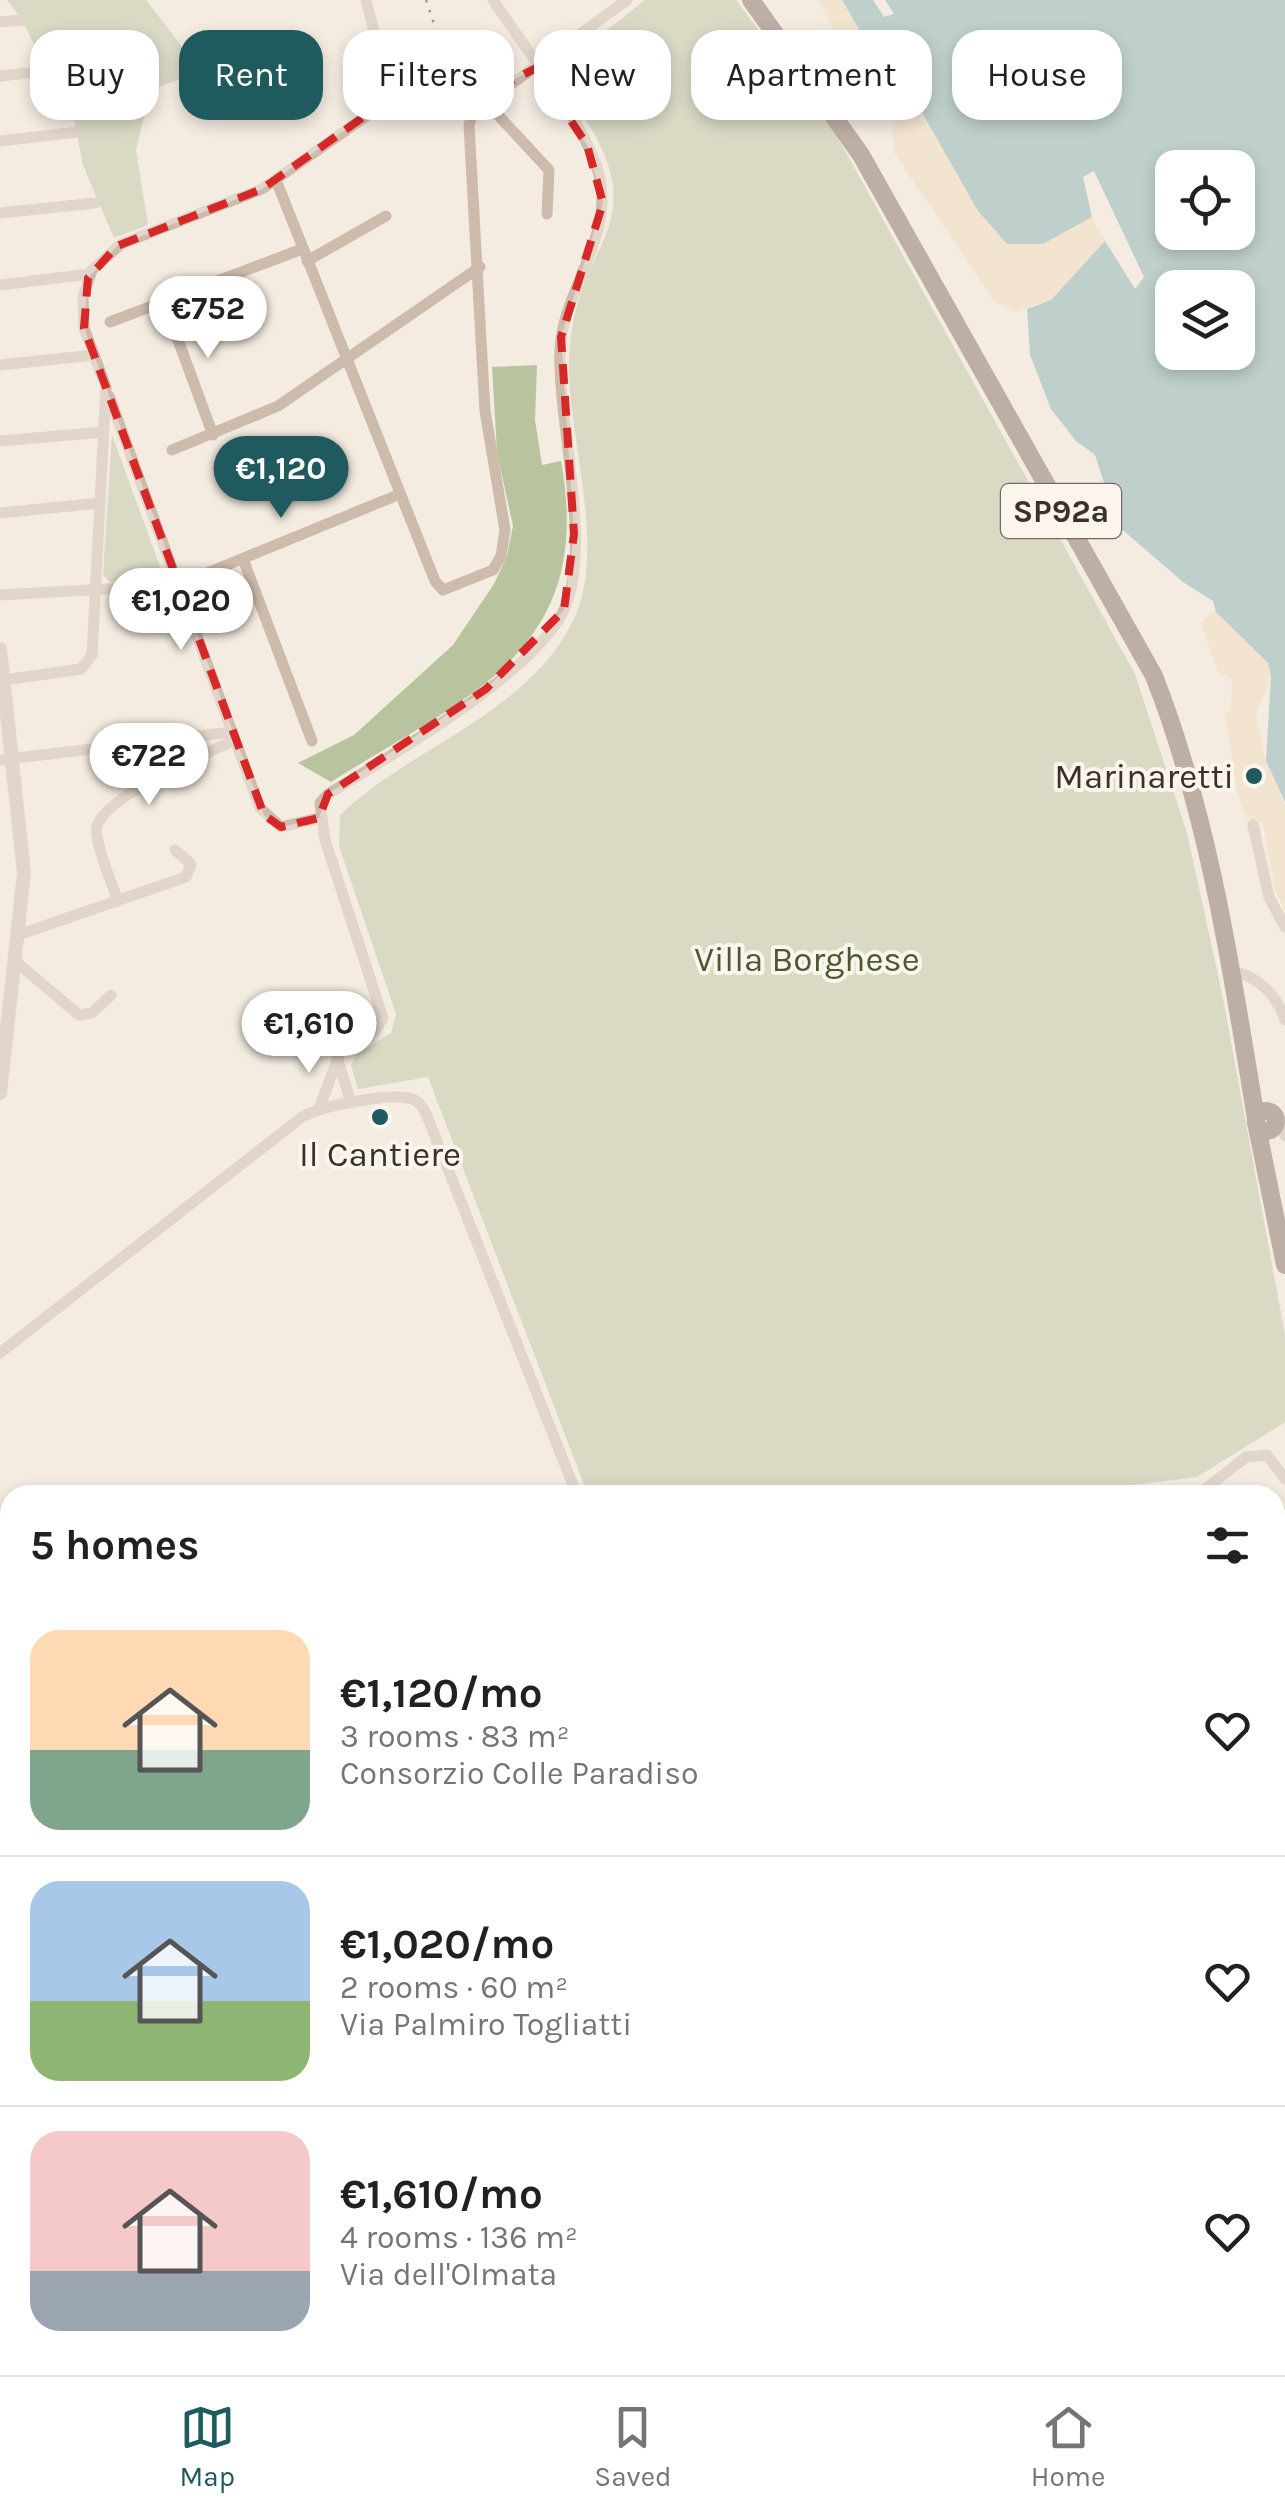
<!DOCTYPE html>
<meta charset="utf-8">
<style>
:root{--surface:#fff;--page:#f6f6f6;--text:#202124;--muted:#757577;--line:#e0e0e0;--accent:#1f5a5e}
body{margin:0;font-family:Karla,sans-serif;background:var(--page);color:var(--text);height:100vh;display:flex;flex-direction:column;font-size:38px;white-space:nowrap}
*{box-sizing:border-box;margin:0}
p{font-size:32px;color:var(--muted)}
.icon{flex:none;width:55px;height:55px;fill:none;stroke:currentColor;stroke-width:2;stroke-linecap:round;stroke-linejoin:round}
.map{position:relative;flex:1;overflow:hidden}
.drawer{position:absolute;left:0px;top:1485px;width:1285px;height:890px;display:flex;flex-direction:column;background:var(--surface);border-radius:30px 30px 0 0;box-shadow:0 5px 15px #0003}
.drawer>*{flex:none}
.banner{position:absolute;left:30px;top:30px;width:1225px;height:90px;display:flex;gap:20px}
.buttons{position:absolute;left:1155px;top:150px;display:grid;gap:20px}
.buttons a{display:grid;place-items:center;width:100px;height:100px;border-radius:20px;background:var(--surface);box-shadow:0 5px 15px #0003;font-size:50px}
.price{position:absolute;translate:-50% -85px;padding:0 22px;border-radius:35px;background:#fff;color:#222;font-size:32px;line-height:65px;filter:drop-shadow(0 2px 5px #0008)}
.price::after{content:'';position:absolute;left:50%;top:60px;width:30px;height:22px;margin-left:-15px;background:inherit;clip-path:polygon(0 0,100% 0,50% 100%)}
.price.selected{background:var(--accent);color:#fff}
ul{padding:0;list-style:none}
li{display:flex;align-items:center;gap:30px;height:250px;padding:0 30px}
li+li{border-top:2px solid var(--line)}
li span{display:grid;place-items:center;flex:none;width:280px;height:200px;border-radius:30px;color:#555}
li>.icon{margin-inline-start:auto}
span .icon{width:120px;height:120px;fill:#fffc;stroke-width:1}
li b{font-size:42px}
h2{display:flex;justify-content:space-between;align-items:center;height:120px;padding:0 30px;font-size:42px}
.pill{padding:0 35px;border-radius:30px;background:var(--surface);box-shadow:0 5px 15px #0003;font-size:35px;line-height:90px}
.pill.selected{background:var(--accent);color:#fff}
.tab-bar{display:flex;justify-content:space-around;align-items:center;height:140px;border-top:2px solid var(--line);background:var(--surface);font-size:28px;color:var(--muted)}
.tab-bar a{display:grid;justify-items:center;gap:5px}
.tab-bar .selected{color:var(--accent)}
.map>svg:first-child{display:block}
.green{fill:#b8c4a0}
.sand{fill:#efdcb8}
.water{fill:#7fb0b2;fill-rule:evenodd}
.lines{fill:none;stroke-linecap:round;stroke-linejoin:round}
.minor{stroke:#cdbbac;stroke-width:11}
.tertiary{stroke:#cdbbac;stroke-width:14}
.primary{stroke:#7d675c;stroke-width:18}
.rail{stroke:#3b302b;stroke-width:2.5;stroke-dasharray:2.5 8;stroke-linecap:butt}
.minor-bridge{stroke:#cdbbac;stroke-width:11}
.marked{fill:none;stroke:#d62828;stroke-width:8;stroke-dasharray:20 12;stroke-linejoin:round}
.poi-dot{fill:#1f5a5e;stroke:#fbf5ee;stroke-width:4}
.labels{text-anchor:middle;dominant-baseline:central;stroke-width:8;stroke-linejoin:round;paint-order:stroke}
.shield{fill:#fbf5ee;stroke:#756b66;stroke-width:2.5}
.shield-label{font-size:32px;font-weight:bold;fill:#3b302b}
.poi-label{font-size:35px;fill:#3b302b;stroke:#fbf5ee;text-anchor:end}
.park-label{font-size:35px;fill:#4a5a2e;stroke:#fbf5ee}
</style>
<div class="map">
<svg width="1285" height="2375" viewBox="0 0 1285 2375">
<rect width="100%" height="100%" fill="#f4ebe1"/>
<g class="green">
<path d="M7,0H146L191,58L195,73L141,94L145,114L136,150L148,225L114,238L83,165L71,104L48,74L21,18Z"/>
<path d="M645,0H736L834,131L1135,674L1187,833L1222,993L1285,1335V1422L1197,1477L1050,1495H588L428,1077L358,1089L351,1065L356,1055L391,1033L396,1014L339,846L340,815C411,747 525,715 572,623C609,551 567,437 569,360C570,333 575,304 586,279C599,247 617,223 613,186C608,144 576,107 554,72Z"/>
<path d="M537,365L535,420L542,465L561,461C596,652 468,695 331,782L298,763L354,735L453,645L494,584L507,556L513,526L497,452L492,367Z"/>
<path d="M112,435L161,569L156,579L110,582L103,575Z"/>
<path d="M503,2365H574L583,2375H522L514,2367L507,2370Z"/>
</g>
<g class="sand">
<path d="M818,0H842L870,48L904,81L978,211L1043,244L1092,217L1105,241L1051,300L1015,311L994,301L894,153L892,116L849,62Z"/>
<path d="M1214,610L1268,663L1271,676L1256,715L1265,758L1285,805V912L1275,889L1263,823L1248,820L1237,791L1225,714L1231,711L1232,679L1218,672L1201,623Z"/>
</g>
<path class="water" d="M842,0H873L884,17L894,14L885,0H1285V802L1266,761L1271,676L1268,663L1216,612L1213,601L1183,582L1118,526L1095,455L1076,441L1051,409L1030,355L1027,309L1051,300L1105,241L1135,289L1144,277L1094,171L1083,177L1092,217L1043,244H1007L978,211L904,81L870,48ZM1172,168H1238V232H1172ZM1172,288H1238V352H1172Z"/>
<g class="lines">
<g class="minor">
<path d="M366,0L392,100"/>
<path d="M0,22L22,20"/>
<path d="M0,76L46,71"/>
<path d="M0,141L78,132"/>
<path d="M276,180L435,581L443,590L493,570L501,556L505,530L485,411L469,125L472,115L486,111L497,114L549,170L547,214"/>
<path d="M0,213L95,203"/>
<path d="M307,261L386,216"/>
<path d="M0,285L90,274"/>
<path d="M164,302L213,435"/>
<path d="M110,322L302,249"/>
<path d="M0,365L94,355"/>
<path d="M109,396L260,808L281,827L319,818"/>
<path d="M0,441L104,432"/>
<path d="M172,450L278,406L480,267"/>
<path d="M0,513L100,503"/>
<path d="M243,559L312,741"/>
<path d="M0,595L178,585L400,494"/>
<path d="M4,680L81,669L92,655L106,387L84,328L83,297L92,270L121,244L262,189L388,101L407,106L435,103L510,85L627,0"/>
<path d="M0,760L232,732"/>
<path d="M1253,825L1269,897L1285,927"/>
<path d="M118,901C113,886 93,840 97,826C106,796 206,753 235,740"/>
<path d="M18,935L186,877L191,864L175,850"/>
<path d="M15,961L79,1015L92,1013L111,995"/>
<path d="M1228,971C1256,974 1276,993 1285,1020"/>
<path d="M337,1057L351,1103"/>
<path d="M319,1109L341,1050L376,1030L383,1018L325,840L320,803L328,794C389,757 529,676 562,614C595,551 557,423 560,350C563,288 615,237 599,175C587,126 523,46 493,0"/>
<path d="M1276,1117L1285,1136"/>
<path d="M0,1353L302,1117C321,1106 391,1092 412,1099C421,1102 423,1108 427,1116L577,1495"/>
<path d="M1246,1457L1267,1455L1285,1479"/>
<path d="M1275,1615L1285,1632"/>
<path d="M1275,1757L1285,1751"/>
<path d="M0,1922L10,1923"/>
<path d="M1275,1944L1285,1963"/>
<path d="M1275,1980H1285"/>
<path d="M1275,1989L1285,1999"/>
<path d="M1275,2101L1285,2112"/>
<path d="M0,2194L10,2195"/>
<path d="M1275,2217L1285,2208"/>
<path d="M1275,2312L1285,2323"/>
<path d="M0,2330L10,2326"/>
<path d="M164,2365L169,2375"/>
<path d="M245,2365L249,2375"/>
<path d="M494,2365L499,2375"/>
<path d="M1059,2365L1073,2375"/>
<path d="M422,2375L428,2365"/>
<path d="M684,2375L711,2365"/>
<path d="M832,2375L839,2365"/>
<path d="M1241,2375L1270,2365"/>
</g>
<path class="tertiary" d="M0,649L24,873L0,1093"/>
<g class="primary">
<path d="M751,0L861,155L1154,676C1209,816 1232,972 1256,1119"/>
<circle cx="1266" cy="1121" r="10"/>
<path d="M1256,1122L1285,1265"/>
</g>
<g class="rail">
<path d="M426,0L448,65"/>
<path d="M1275,1559L1285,1576"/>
</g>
<path class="minor-bridge" d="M1199,1494L1246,1457"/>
</g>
<path d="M0 0H1285V2375H0ZM536,68L587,145L603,203L561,337L574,534L564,610L486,689L328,794L319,818L281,827L264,815L84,328L88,278L117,246L262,189L383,103L494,90Z" fill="#f4ebe1" fill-opacity=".55" fill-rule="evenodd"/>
<path class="marked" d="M536,68L587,145L603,203L561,337L574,534L564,610L486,689L328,794L319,818L281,827L264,815L84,328L88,278L117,246L262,189L383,103L494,90Z"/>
<g class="poi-dot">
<circle cx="1254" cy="776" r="10"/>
<circle cx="380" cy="1117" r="10"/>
</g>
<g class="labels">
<rect class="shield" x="1001" y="484" width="120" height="54" rx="8"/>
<g class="shield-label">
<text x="1061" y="511">SP92a</text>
</g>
<g class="poi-label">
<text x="1234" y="776">Marinaretti</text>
<text x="380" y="1154" text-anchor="middle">Il Cantiere</text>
</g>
<g class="park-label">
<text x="807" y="959">Villa Borghese</text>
</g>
</g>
</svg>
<div class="buttons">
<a><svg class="icon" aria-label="locate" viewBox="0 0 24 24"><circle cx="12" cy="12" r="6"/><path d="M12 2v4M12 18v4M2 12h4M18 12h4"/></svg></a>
<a><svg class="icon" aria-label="layers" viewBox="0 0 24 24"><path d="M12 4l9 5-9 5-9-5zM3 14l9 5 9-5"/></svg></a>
</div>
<b class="price" style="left:208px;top:361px">€752</b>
<b class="price selected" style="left:281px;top:521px">€1,120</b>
<b class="price" style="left:181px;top:653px">€1,020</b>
<b class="price" style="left:149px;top:808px">€722</b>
<b class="price" style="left:309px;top:1076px">€1,610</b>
<div class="banner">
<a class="pill">Buy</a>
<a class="pill selected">Rent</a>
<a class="pill">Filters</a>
<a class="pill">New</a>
<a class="pill">Apartment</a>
<a class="pill">House</a>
</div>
<section class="drawer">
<h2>5 homes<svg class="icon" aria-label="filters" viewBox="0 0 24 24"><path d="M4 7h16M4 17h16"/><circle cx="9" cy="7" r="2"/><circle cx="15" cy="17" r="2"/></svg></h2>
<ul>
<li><span style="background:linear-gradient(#ffd9b3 60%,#7fa58c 0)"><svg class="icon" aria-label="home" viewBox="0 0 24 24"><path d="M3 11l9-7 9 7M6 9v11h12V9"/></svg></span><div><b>€1,120/mo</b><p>3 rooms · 83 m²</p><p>Consorzio Colle Paradiso</p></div><svg class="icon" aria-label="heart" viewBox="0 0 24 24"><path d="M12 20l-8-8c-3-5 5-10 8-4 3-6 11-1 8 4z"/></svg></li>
<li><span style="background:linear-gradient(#a9c7e8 60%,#8fb573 0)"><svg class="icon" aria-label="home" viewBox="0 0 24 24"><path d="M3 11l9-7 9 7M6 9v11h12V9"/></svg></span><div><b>€1,020/mo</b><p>2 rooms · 60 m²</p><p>Via Palmiro Togliatti</p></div><svg class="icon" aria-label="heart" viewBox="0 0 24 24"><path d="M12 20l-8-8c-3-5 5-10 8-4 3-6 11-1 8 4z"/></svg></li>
<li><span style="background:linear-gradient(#f6c9c9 70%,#9aa5b1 0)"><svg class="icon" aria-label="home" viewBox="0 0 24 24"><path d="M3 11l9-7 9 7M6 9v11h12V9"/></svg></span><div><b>€1,610/mo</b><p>4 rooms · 136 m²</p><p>Via dell'Olmata</p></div><svg class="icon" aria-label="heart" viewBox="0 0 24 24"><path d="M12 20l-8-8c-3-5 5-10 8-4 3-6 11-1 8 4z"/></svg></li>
</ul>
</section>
</div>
<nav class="tab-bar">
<a class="selected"><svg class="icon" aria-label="map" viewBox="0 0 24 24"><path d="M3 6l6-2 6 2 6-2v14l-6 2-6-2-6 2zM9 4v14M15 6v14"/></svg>Map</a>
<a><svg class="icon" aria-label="saved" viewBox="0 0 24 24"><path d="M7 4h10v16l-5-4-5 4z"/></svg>Saved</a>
<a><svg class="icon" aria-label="home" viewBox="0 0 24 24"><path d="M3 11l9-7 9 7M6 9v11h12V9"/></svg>Home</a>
</nav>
